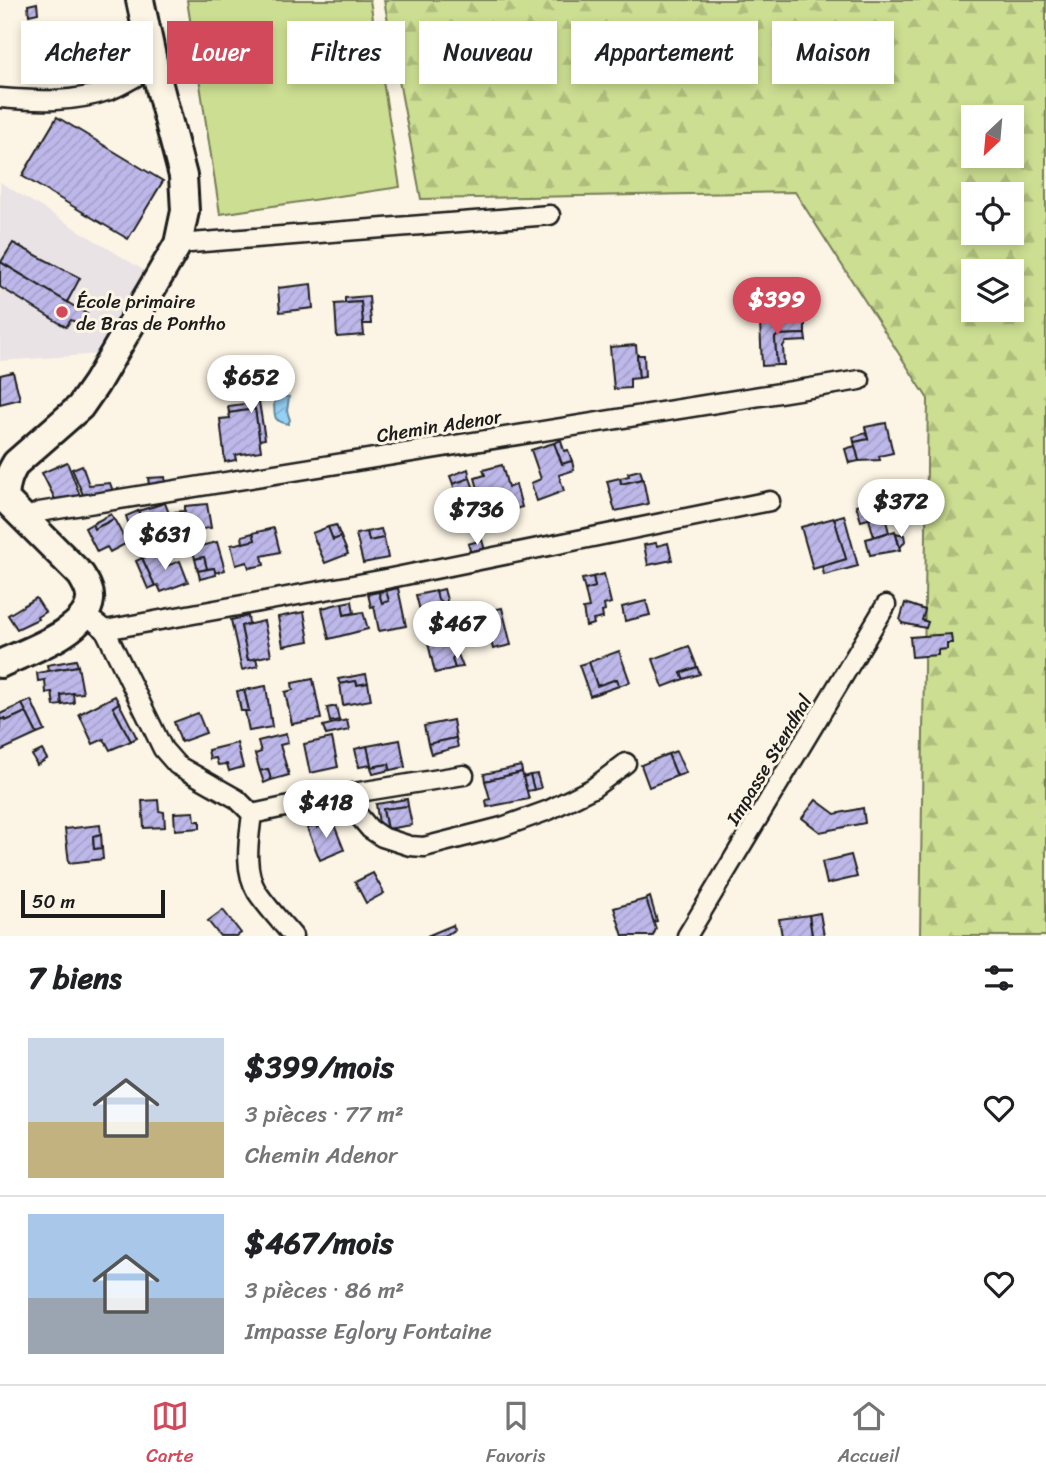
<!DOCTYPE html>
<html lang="fr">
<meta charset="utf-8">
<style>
:root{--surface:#fff;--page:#f2f2f2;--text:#202124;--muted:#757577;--line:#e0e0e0;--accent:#d1495b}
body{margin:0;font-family:Sriracha,sans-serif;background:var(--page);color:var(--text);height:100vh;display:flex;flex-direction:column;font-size:26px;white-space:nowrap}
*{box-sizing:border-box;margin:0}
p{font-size:23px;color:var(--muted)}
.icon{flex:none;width:38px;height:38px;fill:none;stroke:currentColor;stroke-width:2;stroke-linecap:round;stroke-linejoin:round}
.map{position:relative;height:936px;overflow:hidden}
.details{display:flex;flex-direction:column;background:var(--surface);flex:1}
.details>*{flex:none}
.banner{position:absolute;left:21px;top:21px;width:1004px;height:63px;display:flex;gap:14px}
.needle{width:46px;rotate:206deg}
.buttons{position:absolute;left:961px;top:105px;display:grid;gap:14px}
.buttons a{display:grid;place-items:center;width:63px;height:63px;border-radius:0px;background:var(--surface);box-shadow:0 4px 10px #0003;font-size:35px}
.scale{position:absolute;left:21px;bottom:18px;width:144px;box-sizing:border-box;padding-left:7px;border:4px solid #1c1c1c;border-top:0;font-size:19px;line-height:24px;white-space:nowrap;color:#1c1c1c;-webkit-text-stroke:5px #fcf5e5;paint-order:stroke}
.price{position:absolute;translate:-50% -60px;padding:0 16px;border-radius:24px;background:#fff;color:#222;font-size:23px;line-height:46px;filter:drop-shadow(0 2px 4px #0008)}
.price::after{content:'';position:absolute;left:50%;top:42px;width:21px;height:16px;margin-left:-10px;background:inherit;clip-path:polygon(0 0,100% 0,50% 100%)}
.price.selected{background:var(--accent);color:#fff}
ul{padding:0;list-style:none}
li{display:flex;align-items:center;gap:21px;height:175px;padding:0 28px}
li+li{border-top:2px solid var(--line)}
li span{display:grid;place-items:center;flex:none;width:196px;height:140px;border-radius:0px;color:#555}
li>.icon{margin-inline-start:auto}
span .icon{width:84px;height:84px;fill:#fffc;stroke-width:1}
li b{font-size:30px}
h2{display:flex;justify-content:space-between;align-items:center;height:84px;padding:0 28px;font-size:30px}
.pill{padding:0 24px;border-radius:0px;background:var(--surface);box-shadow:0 4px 10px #0003;font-size:24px;line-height:63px}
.pill.selected{background:var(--accent);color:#fff}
.tabs{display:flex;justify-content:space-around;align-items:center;height:98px;border-top:2px solid var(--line);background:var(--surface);font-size:19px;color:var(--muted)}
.tabs a{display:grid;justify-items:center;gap:4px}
.tabs .selected{color:var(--accent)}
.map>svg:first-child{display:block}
.built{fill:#e9e3e6}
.forest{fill:url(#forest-firs);stroke:#747d57;stroke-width:2;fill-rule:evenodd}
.garden{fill:#ccde92;stroke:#747d57;stroke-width:2}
.water{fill:url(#water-waves);stroke:#65899e;stroke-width:2}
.building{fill:url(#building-hatch);stroke:#1c1c1c;stroke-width:2}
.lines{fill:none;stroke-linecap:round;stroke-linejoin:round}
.street-casing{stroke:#1c1c1c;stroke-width:23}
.secondary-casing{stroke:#1c1c1c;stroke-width:32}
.street{stroke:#fcf5e5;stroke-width:18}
.secondary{stroke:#fcf5e5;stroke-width:26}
.poi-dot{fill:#d1495b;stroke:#fcf5e5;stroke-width:2.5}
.labels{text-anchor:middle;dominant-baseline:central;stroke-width:6;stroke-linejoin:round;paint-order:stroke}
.poi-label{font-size:19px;fill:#1c1c1c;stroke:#fcf5e5;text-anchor:start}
.street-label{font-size:19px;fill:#1c1c1c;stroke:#fcf5e5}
</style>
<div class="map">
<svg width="1046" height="936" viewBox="0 0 1046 936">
<defs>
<pattern id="forest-firs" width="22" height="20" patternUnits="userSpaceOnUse" patternTransform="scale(1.75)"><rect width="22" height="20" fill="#ccde92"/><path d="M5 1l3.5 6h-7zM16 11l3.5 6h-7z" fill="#afbe7d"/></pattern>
<pattern id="water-waves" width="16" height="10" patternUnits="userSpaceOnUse" patternTransform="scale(1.75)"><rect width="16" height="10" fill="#95d1f5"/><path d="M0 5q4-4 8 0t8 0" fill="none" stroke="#80b3d1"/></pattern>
<pattern id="building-hatch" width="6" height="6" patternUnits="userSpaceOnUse" patternTransform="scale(1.75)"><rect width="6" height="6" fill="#beb8ea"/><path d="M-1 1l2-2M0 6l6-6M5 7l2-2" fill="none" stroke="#a39ec8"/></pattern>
</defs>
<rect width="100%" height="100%" fill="#fcf5e5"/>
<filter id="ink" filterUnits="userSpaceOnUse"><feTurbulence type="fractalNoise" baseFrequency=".0143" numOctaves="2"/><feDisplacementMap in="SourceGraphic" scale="14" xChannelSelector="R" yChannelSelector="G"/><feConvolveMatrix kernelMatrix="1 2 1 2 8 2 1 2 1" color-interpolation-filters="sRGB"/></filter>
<g filter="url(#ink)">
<path class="built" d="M0,182L145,271L102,354L0,361Z"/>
<path class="forest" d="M384,0H1046V936H920L928,399L795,192L421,199ZM973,117H1012V156H973ZM973,194H1012V233H973ZM973,271H1012V310H973Z"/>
<path class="garden" d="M187,0H370L400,187L220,214Z"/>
<path class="water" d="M279,396L289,397L287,411L290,420L288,424C272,420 275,417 274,402Z"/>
<g class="building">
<path d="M37,3L38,13L29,15L28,5Z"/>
<path d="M57,117L163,181L128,239L22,176Z"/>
<path d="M13,243L80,278L67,302L1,262Z"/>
<path d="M0,262L87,314L80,324L71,320L66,327L0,287Z"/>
<path d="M311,284L313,308L280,312L278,288Z"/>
<path d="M369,296L371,324H363L361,302L345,303V298Z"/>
<path d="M361,302L364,335L337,337L335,304Z"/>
<path d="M805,320V334L778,335L775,338L777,365L762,366L760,322Z"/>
<path d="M805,334L806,341L786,342L783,346L784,365H777L775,338L778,335Z"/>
<path d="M636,345L639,378L630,379V388L614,389L610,347Z"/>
<path d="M637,355H644L645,377L639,378Z"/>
<path d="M13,372L20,399L0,404V375Z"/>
<path d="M259,402L265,439L259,440L255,409L229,413L228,406Z"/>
<path d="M255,409L261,451L235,455L236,460L225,462L220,419L230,418L229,413Z"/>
<path d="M886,423L893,453L879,456L880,460L859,461L854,442L868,439L865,427Z"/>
<path d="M866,433L868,439L854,442L853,437Z"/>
<path d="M561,440L564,451L568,450L572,461L562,464L554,443Z"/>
<path d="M554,443L562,464L572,461L574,470L559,475L564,491L537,501L531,483L541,479L531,450Z"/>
<path d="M855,446L859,461L849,463L845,449Z"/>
<path d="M67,462L81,498L57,503L42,473Z"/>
<path d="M82,465L89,485L110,483L114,494L84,497L72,469Z"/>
<path d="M502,465L508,487L516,485L522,507L486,517L475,478L485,475L483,470Z"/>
<path d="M468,469L470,478L453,484L450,476Z"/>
<path d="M640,470L643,479L621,484L620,478L629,476L628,473Z"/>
<path d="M165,477L167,491L150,493L148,478Z"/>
<path d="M470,478L478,500L471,503L472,507L459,511L454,500L458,499L453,484Z"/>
<path d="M620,478L621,484L643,479L648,504L615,511L607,481Z"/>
<path d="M884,494L890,513L861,521L856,505L872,501L871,498Z"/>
<path d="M885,496L894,499L893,508L889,511Z"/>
<path d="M165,503L173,524L163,527L167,538L138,548L129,525L142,520L138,511Z"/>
<path d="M207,504L211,528L178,532L175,512L185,511V506Z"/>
<path d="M138,511L142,520L129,525L126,516Z"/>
<path d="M111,514L114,519L94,529L92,524Z"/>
<path d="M884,514L889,532L874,537L869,519Z"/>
<path d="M844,515L858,566L824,575L822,566L846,559L834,518Z"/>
<path d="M834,518L846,559L813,569L801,527Z"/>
<path d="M114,519L127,543L110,552L107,547L97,552L85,528L92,524L94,529Z"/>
<path d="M173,524L177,533L167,537L163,527Z"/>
<path d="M336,525L341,537L333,540L328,527Z"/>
<path d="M328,527L333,540L341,537L348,554L325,563L312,533Z"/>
<path d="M274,528L280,552L262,556L264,565L249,568L247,562L236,565L231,545L255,540L253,533Z"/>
<path d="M381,529L384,538L369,541L367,532Z"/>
<path d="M895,531L900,550L870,555L866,539Z"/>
<path d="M367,532L369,541L384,538L388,558L363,563L356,534Z"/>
<path d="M253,533L255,540L243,543L242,536Z"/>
<path d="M896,533L904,535L905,541L900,548Z"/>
<path d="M482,540L485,550L471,553L468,544Z"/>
<path d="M217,542L225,570L215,573L214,568L207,569L204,557L195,559L192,548Z"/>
<path d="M656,543L657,546L668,543L672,560L648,565L644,545Z"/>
<path d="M160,552L166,566L180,561L188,582L161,592L158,585L155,586L142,558Z"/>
<path d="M204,557L207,569L198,571L195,559Z"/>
<path d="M142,558L155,586L148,589L136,561Z"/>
<path d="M214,568L216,575L200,579L198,571Z"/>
<path d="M604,574L611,603L604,605L605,611L602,612L603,618L593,620L594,624L586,626L583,609L589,608L585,590L595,587L593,577Z"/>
<path d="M593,577L595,587L585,590L582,579Z"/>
<path d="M398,588L406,626L379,631L374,606L371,607L368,594L379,592L382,603L389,601L386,591Z"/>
<path d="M444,589L447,600L446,604L438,600L436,591Z"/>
<path d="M386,591L389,601L382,603L379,592Z"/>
<path d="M436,591L438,600L446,604L448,616L445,621L424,626L416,595Z"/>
<path d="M36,598L45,612L37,617L38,619L17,629L8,615Z"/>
<path d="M352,601L354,613L344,615L342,603Z"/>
<path d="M646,601L650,615L625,621L622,607Z"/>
<path d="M342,603L344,615L363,612L368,629L329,639L322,608Z"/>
<path d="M905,603L925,610L922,620L928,622L926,628L902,623L900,620Z"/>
<path d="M502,608L511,645L493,649L491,641L482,643L475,614Z"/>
<path d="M304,612L309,641L283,646L278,617Z"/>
<path d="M248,616L249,624L241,626L248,660L256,658L258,666L242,670L231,620Z"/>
<path d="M264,621L271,655L248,660L241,626Z"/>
<path d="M951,634L952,643H947V649L938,650V655L912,657L910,637Z"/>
<path d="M449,638L454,640L457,652L452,659L455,668L435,673L428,643Z"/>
<path d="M689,646L697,667L681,673L684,679L663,687L653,659Z"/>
<path d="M619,651L630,682L619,686L617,679L597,686L589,662Z"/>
<path d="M457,652L463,667L455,668L452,659Z"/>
<path d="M76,660L78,666L48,671L47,665Z"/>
<path d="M589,662L597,686L617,679L619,686L590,696L579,665Z"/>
<path d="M78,666L83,693L61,695L62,705L54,706L52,692L46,693L45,680L38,681L37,673Z"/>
<path d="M697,667L700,674L684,679L681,673Z"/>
<path d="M366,674L368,683L357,685L356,681L340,684L338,679Z"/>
<path d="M313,679L321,719L292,724L285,692L293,690L292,683Z"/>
<path d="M356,681L357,685L368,683L371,700L343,705L340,684Z"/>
<path d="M266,686L272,727L249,731L245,711H249L244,690Z"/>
<path d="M244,690L249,711H241L237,691Z"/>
<path d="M73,693L74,703L62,705L61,695Z"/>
<path d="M115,696L119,703L113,707L131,741L110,750L104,739L93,744L79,714Z"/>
<path d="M31,700L45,731L37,734L22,704Z"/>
<path d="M119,703L137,738L131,741L113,707Z"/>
<path d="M22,704L26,712L6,721L5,718L0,720V714Z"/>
<path d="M336,706L339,720L330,722L327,708Z"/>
<path d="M26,712L37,734L0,751V720L5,718L6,721Z"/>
<path d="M198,713L206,733L181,742L174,722Z"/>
<path d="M347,720L349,730L326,735L323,726Z"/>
<path d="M453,720L456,738L428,744L424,726Z"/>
<path d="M286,734L288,743L280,745L289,775L271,780L268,769L260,771L255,754L261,752L258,741Z"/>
<path d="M332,738L338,767L310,773L304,744Z"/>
<path d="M456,738L458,747L431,754L428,744Z"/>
<path d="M400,740L405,767L390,770L389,764L371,767L367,746Z"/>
<path d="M237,743L243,767L229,771L227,764L218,765L216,758L210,759L208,750Z"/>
<path d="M367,746L371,765L359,767L355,749Z"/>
<path d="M42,750L47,759L37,765L32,755Z"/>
<path d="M676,751L686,773L677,776L668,754Z"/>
<path d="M668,754L677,776L649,787L641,765Z"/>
<path d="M389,764L390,770L373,774L371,767Z"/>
<path d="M521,766L522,772L485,781L484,774Z"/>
<path d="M268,769L271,780L264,783L260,771Z"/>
<path d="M522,772L529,799L487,807L486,800L490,799L485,781Z"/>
<path d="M537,774L541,788L534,790L530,775Z"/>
<path d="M530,775L534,790L527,791L523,777Z"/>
<path d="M407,799L408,806L383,809L387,829L380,830L376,804Z"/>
<path d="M158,800L159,811L164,812L165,827L144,828L142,801Z"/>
<path d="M816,800L835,814L863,808L865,823L820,832L802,818Z"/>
<path d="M408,806L412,825L387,829L383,809Z"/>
<path d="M194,812L195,821H200V828L175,830L174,813Z"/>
<path d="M333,822L344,850L320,860L307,828L316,825L317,828Z"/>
<path d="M100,825L101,834L93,836L94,849L102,848L103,859L69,863L65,829Z"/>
<path d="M101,834L102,848L94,849L93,836Z"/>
<path d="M851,855L857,877L827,884L822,862Z"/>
<path d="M373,873L384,893L366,903L355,882Z"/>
<path d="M650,897L657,921L653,922L646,899Z"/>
<path d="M646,899L656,929L653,936H623L614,908Z"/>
<path d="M223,910L241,933L237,936H220L208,921Z"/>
<path d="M820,913L824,936H812L809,915Z"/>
<path d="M809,915L812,936H782L779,919Z"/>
<path d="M453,925L455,930L443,936H427Z"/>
</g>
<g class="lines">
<g class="street-casing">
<g id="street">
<path d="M0,98C37,101 74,103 110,90C125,84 140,74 154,66"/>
<path d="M178,244L550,215"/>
<path d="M26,520L39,512L860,380"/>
<path d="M96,623L105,630L163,749L177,765L237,799L252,814C249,839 243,869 257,892C267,907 281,922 293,936"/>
<path d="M105,630L386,579L770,501"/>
<path d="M341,795L370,829L382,837L410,846L424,847L502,827L549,810L593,788L626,763"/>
<path d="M252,814L341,795L464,775"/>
<path d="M687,936L886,605"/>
</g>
</g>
<g class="secondary-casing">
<path id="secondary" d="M0,664C25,652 87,632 90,600C91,591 86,583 81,575L5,499C6,484 8,476 16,463L80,407L96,384L178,244L185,211L183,176L154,66L140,0"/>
</g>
<use href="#street" class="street"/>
<use href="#secondary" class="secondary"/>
</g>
</g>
<circle class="poi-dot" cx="62" cy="312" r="7"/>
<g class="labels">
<g class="poi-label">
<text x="76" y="301">École primaire<tspan x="76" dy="22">de Bras de Pontho</tspan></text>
</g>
<g class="street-label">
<text transform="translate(439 426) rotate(-9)">Chemin Adenor</text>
<text transform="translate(769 760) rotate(-59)">Impasse Stendhal</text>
</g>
</g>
</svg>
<div class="buttons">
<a><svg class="needle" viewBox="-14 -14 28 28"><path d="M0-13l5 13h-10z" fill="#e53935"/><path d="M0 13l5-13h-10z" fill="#757577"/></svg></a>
<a><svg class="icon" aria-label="locate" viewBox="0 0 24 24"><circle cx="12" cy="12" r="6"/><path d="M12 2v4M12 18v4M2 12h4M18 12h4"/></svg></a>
<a><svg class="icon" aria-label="layers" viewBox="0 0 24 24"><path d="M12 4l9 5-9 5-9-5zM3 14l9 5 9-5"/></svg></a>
</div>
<div class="scale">50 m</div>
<b class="price selected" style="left:777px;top:337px">$399</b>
<b class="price" style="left:251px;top:415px">$652</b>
<b class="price" style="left:901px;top:539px">$372</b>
<b class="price" style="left:477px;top:547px">$736</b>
<b class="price" style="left:165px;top:572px">$631</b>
<b class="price" style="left:457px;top:661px">$467</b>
<b class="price" style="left:326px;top:840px">$418</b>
<div class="banner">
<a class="pill">Acheter</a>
<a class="pill selected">Louer</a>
<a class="pill">Filtres</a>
<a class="pill">Nouveau</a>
<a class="pill">Appartement</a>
<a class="pill">Maison</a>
</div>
</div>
<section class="details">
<h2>7 biens<svg class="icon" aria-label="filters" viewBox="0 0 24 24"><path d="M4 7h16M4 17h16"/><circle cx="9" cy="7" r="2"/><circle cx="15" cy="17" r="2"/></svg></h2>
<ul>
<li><span style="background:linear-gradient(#c9d6e8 60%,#c2b280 0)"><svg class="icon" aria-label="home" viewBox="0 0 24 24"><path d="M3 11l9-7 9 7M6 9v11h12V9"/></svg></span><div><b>$399/mois</b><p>3 pièces · 77 m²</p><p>Chemin Adenor</p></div><svg class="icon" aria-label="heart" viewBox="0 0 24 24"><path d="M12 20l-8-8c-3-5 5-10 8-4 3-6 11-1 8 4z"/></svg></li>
<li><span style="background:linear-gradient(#a9c7e8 60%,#9aa5b1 0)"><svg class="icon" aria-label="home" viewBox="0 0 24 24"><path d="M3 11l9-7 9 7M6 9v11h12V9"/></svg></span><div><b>$467/mois</b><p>3 pièces · 86 m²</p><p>Impasse Eglory Fontaine</p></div><svg class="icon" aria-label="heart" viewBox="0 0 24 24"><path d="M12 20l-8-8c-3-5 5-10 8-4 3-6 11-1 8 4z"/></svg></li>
</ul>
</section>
<nav class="tabs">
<a class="selected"><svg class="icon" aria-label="map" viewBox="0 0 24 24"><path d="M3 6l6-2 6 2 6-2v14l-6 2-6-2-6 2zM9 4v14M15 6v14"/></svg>Carte</a>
<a><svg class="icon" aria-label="saved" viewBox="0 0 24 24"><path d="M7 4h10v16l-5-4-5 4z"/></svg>Favoris</a>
<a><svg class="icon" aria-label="home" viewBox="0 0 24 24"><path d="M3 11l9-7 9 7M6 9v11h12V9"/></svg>Accueil</a>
</nav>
